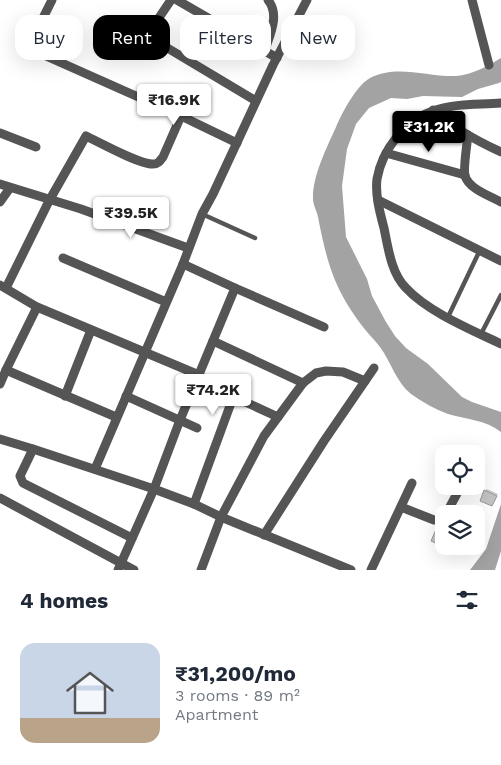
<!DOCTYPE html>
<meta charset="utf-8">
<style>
:root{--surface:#fff;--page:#f2f2f3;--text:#1f2937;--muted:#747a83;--line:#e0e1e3;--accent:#000}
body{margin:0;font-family:"Work Sans",sans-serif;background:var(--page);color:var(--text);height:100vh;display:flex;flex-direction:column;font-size:19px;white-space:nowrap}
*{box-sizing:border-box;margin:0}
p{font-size:16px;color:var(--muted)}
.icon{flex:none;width:28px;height:28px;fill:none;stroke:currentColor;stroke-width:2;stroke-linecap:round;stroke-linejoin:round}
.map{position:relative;height:570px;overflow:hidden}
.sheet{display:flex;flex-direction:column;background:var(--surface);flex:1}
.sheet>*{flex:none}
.top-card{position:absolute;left:15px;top:15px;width:471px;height:45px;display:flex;gap:10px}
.controls{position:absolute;left:435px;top:445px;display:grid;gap:10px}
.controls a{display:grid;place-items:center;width:50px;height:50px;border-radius:10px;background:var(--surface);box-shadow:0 5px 20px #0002;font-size:25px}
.price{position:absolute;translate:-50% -42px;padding:0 11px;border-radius:5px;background:#fff;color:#222;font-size:16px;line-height:32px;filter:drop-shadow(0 1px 2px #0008)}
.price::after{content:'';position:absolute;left:50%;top:30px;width:15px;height:11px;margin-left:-8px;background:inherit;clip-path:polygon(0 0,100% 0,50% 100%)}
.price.current{background:var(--accent);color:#fff}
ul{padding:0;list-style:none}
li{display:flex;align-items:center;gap:15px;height:125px;padding:0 20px}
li+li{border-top:1px solid var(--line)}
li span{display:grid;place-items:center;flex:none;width:140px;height:100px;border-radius:15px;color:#555}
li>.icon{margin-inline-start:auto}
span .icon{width:60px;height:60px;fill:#fffc;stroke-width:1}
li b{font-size:21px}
h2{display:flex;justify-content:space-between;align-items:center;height:60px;padding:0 20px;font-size:21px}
.pill{padding:0 18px;border-radius:15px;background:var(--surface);box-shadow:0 5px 20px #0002;font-size:18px;line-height:45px}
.pill.current{background:var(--accent);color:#fff}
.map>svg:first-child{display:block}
.water{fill:#a3a3a3}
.shadow{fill:#0003}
.building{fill:#c4c4c4;stroke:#999}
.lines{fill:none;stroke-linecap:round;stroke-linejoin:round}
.service{stroke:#555;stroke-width:4.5}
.minor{stroke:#555;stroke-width:9}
</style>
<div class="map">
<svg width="501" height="570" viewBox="0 0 501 570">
<rect width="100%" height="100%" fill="#fff"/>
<g class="water">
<path d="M501,58V82L499,83L478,89L462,97L423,96L407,99L391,98L369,108L356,124L347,149L342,186L346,237L367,279L372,296L386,322L395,336L406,348L428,364L462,397L472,402L501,412V432C486,420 465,419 448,414C435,409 422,402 411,394C396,382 391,362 380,347C375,340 368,334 363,327C334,289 327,263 318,217C317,211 313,205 313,199C312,177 327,147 336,127C342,113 356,86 370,78C397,64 427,77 456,76C471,75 488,66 501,58Z"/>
<path d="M501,504V551L495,570H470L486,549Z"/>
</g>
<g class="shadow">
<path d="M487,489L498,494L492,505L485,491Z"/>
<path d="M446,546H458L455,550Z"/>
</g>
<g class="building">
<path d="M484,490L497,496L492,506L480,501Z"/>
<path d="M437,527L444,529V547L431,541Z"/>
</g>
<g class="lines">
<g class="service">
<path d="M202,214L255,238"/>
<path d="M448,317L480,250"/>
<path d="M481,334L501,295"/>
</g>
<g class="minor">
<path d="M52,0L28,48L181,116L237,143"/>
<path d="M171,0L150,31L149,37L256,101"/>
<path d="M177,0L277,58"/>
<path d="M472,0L489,65"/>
<path d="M265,50C270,34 280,15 268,0"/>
<path d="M501,103C479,105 454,103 433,111C405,120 382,150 377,179C375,195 380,213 384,228C388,247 391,273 406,288C428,312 472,330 501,344"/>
<path d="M433,110C453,128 477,141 501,152"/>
<path d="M0,133L36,147"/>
<path d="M468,135C467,144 463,169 465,176C469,189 490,196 501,202"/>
<path d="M386,153L465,175"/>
<path d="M0,184L81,209L188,248"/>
<path d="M378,200L501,261"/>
<path d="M0,202L10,188"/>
<path d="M63,258L166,302"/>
<path d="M0,285L37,307L199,375"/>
<path d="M6,288L49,201L86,136C100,143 141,165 153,164C158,164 160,161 163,157L181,116"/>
<path d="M235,288L324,327"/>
<path d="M213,341L303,383"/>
<path d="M6,370L37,307"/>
<path d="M0,384L6,370L116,417"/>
<path d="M65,396L91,330"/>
<path d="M126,396L197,428"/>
<path d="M0,439L33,449L154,489L180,420L235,288L183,264"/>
<path d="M33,449L20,476L23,483L132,538"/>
<path d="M95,469L183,264L202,214L213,194L273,65L307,0"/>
<path d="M0,498L134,570"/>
<path d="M194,504L231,403L235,400H241L278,417"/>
<path d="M401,507L434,520H440L444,518"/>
<path d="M446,514L461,486"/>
<path d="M264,535L324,441L374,368"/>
<path d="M118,570L154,489L194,504L221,517L351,570"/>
<path d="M201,570L221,517L264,436L303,383L316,373L326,371L343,372L365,381"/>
<path d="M371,570L412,483"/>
</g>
</g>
</svg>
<div class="controls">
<a><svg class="icon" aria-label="locate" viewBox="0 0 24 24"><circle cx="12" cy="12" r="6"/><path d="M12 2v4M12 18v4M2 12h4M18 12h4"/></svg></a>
<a><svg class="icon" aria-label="layers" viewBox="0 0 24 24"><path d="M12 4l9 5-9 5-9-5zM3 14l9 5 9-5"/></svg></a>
</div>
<b class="price" style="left:174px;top:126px">₹16.9K</b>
<b class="price current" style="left:429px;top:153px">₹31.2K</b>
<b class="price" style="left:131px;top:239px">₹39.5K</b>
<b class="price" style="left:213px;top:416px">₹74.2K</b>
<div class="top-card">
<a class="pill">Buy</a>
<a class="pill current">Rent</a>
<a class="pill">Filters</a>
<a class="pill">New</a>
</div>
</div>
<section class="sheet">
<h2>4 homes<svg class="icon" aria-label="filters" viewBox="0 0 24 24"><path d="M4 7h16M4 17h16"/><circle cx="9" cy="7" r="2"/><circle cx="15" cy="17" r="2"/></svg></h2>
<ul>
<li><span style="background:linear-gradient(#c9d6e8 75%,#b9a48a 0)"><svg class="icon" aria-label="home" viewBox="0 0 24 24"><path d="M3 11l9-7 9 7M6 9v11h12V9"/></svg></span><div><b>₹31,200/mo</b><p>3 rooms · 89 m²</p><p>Apartment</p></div></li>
</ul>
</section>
